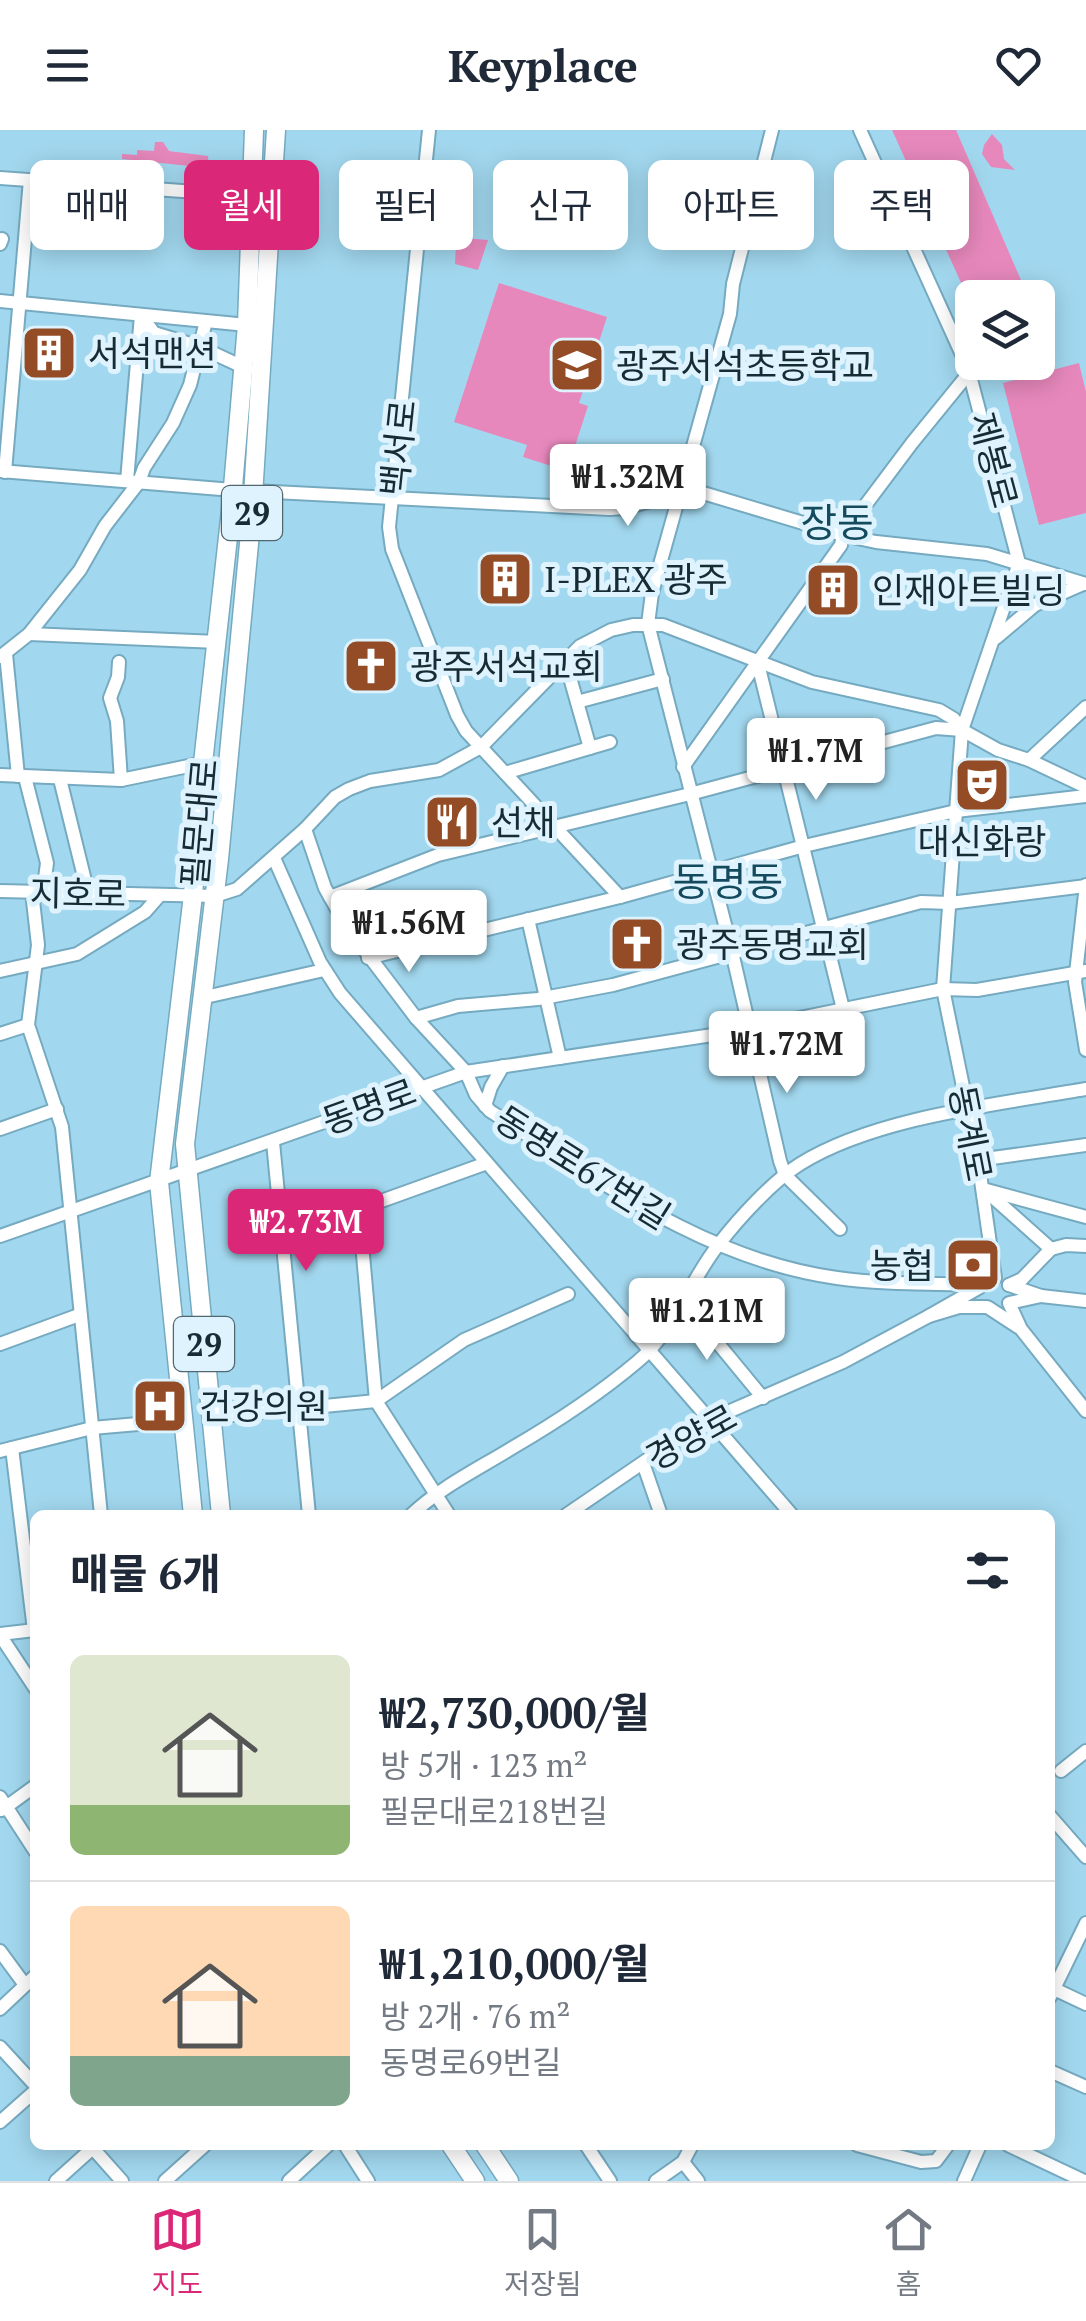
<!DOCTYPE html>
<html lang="ko">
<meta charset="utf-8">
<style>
:root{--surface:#fff;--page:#f2f2f3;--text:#1f2937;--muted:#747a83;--line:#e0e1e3;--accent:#db2777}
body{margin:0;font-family:"PT Serif","Noto Sans KR",serif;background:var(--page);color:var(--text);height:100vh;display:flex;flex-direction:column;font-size:38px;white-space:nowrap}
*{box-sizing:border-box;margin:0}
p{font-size:32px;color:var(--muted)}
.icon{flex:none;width:55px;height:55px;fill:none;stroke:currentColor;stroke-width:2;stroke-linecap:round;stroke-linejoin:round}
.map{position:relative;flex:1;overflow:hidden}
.side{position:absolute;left:30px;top:1380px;width:1025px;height:640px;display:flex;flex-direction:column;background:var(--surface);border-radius:15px;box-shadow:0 5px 25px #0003}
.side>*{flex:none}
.top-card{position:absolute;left:30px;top:30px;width:1028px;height:90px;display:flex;gap:20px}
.buttons{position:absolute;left:955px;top:150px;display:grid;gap:20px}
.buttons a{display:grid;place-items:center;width:100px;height:100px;border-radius:15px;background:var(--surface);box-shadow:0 5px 25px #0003;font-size:50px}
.price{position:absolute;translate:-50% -85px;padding:0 22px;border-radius:10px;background:#fff;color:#222;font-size:32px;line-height:65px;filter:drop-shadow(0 2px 5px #0008)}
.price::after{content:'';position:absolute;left:50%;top:60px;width:30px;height:22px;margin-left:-15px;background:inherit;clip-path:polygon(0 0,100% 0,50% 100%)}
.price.active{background:var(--accent);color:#fff}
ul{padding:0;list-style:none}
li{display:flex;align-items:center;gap:30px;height:250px;padding:0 40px}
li+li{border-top:2px solid var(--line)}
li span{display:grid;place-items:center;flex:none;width:280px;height:200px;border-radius:15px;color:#555}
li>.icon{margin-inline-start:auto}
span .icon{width:120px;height:120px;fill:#fffc;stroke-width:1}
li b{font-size:42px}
h2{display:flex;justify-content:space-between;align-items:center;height:120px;padding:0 40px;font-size:42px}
.pill{padding:0 35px;border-radius:15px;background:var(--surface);box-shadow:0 5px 25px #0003;font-size:35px;line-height:90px}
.pill.active{background:var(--accent);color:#fff}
header{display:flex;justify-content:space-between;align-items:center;height:130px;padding:0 40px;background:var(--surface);font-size:45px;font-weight:800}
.menu{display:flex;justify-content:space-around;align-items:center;height:140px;border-top:2px solid var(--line);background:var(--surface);font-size:28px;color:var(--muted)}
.menu a{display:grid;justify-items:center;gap:5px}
.menu .active{color:var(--accent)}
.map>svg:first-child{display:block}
.green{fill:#e788bc}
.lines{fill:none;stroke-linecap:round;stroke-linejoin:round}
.minor-casing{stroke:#75aac0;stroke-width:16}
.major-casing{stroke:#75aac0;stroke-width:21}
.minor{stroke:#fff;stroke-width:12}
.major{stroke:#fff;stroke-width:18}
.labels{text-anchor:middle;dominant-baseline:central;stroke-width:10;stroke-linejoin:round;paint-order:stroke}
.shield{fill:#def3fd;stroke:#526871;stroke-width:2.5}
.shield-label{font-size:32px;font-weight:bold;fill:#162c35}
.poi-label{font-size:35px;fill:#162c35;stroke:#def3fd;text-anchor:start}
.street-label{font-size:35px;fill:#162c35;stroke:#def3fd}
.quarter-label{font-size:40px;fill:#134a5e;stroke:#def3fd}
</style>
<header><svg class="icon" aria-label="menu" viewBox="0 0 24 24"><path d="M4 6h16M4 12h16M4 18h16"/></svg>Keyplace<svg class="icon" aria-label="heart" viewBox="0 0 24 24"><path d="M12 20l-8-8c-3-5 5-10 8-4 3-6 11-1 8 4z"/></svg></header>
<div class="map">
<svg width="1086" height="2051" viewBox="0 0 1086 2051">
<rect width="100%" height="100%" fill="#a2d8ef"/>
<g class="green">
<path d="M892,0H956L1027,164L1019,167L972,168V177Z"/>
<path d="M992,4L1002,15L1004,29L1015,40L991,37L982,24L984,15Z"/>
<path d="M155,12H163L169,21L208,26L209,38L122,29V24L137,25V20L154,21Z"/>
<path d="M464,108L488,110L478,140L455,134L456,113L463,112Z"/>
<path d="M499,153L607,187L579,273L588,276L567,341L523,327L527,315L454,292Z"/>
<path d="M1079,233L1086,262V383L1039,395L1003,253Z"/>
</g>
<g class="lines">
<g class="minor-casing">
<g id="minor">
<path d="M429,0L389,397L392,419L457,585L466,601L620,767"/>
<path d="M772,0L733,154L730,184L652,463L648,494L732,822L780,1031L785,1045L840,1099"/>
<path d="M860,0L968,238L1019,433L962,600L943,859L978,1030L995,1148"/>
<path d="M0,48L252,66"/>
<path d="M0,114L2,109"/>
<path d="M0,171L247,195"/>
<path d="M141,185L154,203L200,217L243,237"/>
<path d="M0,341L233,360L610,379L624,378L693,360L843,405L876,412L987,424L1086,454"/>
<path d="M5,342L30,50"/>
<path d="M127,351L141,185"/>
<path d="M29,504L218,512"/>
<path d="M996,508L1035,475L1083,454"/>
<path d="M6,524L18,646"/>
<path d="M0,527L29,504L80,440L105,396L139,352L144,338L173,293L190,255L206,191"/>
<path d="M565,530L590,618"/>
<path d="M119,532L118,547L110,568L117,591L121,650"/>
<path d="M758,534L843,879"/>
<path d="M577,572L663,549"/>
<path d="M1029,630L1086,577"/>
<path d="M683,637L841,415L843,405L912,313L969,243"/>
<path d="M505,643L610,612"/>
<path d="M0,645L121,650L203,633"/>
<path d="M25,647L47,733L43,763"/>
<path d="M60,649L88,763"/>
<path d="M305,699L325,758L347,797L416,888L466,942L476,965L490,981C599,1050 706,1130 837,1148C885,1155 934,1153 982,1155"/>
<path d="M274,728L320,832L340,863L792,1385"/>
<path d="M1086,755L1075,852L1086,920"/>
<path d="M0,761L215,766L237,759L305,699L335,667L349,659L370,651L439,640L481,617L580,516L611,500L633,495H663L812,552L939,580L954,589L962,600"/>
<path d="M32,762L38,815L28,895L62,997L101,1385"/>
<path d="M330,767L438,725L690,664L936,598L962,600L998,620L1029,630L1086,657"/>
<path d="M528,789L560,928"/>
<path d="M368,828L620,767L804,716L956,681L1086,666"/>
<path d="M0,841L77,824L145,782L160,765"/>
<path d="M201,868L324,840"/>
<path d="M416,888L458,876L538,869L613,855L921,772L950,773L1086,756"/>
<path d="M0,904L28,895"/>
<path d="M485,976L491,957L503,936"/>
<path d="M0,999L57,979"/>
<path d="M273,1012L309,1385"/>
<path d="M978,1030L1086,1015"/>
<path d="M983,1059L1086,1087"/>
<path d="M986,1061L1051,1119"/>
<path d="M356,1081L360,1091L376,1271L449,1385"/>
<path d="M0,1106L466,942L726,903L943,859L977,860L1086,841"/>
<path d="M281,1107L487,1033"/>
<path d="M1051,1119L1066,1115L1086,1116"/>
<path d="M1009,1155L1041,1166L1009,1173L1021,1199L1086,1281"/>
<path d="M1009,1155L1022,1149L1051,1119"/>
<path d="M980,1157L929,1186L959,1177H987"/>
<path d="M1041,1166L1086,1171"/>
<path d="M684,1172L763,1268"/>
<path d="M989,1178L1018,1197"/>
<path d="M0,1214L79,1185"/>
<path d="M211,1287L376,1271L464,1210L568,1164"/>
<path d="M12,1318L34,1500"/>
<path d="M0,1321L92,1298L184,1290"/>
<path d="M643,1333L661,1385"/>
<path d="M411,1385C441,1357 476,1340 512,1318C555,1293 599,1264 637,1232C675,1201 689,1151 719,1114C739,1088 773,1051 800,1034C875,987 1000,974 1086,959"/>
<path d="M566,1385L698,1295L843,1232L929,1186"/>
<path d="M0,1504L35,1500"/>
<path d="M0,1505L35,1558"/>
<path d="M1061,1641L1086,1621"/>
<path d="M0,1667L35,1721"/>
<path d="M2,1680L35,1656"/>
<path d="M1050,1686L1086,1727"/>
<path d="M0,1821L25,1855"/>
<path d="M1050,1857L1086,1874"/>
<path d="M1050,1867L1086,1793"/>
<path d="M0,1879L35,1846"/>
<path d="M0,1917L35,1955"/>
<path d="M1050,1941L1086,1957"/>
<path d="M0,1992L35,1961"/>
<path d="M90,2015L122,2051"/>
<path d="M345,2015L368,2051"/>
<path d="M586,2015L610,2051"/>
<path d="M857,2015L921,2032L936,2031L948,2015"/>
<path d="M1008,2015L1084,2051"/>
<path d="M683,2032L698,2051"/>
<path d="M56,2051L96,2015"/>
<path d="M165,2051L205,2015"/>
<path d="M289,2051L328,2015"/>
<path d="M656,2051L683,2032L692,2015"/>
<path d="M964,2051L980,2015"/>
</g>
</g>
<g class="major-casing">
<g id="major">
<path d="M193,1385L159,1052L193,765L203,633L231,380L247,195L254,0"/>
<path d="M221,1385L185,1014L219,729L252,382L276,0"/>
<path d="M451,2015L475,2051"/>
<path d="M485,2015L509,2051"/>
</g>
</g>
<use href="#minor" class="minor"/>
<use href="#major" class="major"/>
</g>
<defs>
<g id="building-square" transform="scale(2.875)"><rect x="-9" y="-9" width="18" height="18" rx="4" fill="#934c26" stroke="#def3fd"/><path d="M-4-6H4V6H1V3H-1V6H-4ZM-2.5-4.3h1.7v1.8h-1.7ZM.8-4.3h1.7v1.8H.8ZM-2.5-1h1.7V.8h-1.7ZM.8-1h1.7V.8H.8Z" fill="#fff"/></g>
<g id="school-square" transform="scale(2.875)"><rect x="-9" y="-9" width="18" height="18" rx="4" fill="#934c26" stroke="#def3fd"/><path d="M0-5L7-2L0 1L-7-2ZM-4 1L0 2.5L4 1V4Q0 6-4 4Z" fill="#fff"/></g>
<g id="church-square" transform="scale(2.875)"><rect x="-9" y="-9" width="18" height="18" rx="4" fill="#934c26" stroke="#def3fd"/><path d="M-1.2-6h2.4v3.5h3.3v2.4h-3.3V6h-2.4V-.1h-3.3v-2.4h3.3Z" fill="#fff"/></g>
<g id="theatre-square" transform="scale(2.875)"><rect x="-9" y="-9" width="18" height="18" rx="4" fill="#934c26" stroke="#def3fd"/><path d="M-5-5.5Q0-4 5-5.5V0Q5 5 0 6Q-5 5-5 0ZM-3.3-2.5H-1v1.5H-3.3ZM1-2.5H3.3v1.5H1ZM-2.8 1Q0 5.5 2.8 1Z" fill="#fff"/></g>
<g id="restaurant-square" transform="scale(2.875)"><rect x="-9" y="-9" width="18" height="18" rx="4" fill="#934c26" stroke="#def3fd"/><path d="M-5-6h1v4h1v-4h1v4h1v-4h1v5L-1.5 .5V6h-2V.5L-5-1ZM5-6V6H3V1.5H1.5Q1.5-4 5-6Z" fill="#fff"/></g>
<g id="bank-square" transform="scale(2.875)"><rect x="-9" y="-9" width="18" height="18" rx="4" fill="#934c26" stroke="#def3fd"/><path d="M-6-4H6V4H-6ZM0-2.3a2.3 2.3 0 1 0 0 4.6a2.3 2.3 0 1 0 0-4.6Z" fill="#fff"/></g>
<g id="hospital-square" transform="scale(2.875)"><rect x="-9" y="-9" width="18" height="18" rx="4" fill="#934c26" stroke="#def3fd"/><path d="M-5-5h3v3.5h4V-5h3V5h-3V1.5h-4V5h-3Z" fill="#fff"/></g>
</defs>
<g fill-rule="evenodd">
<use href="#building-square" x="49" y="223"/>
<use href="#school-square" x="577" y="235"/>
<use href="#building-square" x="505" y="449"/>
<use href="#building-square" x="833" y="460"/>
<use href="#church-square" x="371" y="536"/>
<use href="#theatre-square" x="982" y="655"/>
<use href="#restaurant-square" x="452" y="692"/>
<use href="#church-square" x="637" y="814"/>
<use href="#bank-square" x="973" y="1135"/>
<use href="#hospital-square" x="160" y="1276"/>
</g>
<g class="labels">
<g class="shield">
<rect x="222" y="356" width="60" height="54" rx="8"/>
<rect x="174" y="1187" width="60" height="54" rx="8"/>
</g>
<g class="shield-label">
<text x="252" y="383">29</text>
<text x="204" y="1214">29</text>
</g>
<g class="poi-label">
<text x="88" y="223">서석맨션</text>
<text x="616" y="235">광주서석초등학교</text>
<text x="544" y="449">I-PLEX 광주</text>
<text x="872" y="460">인재아트빌딩</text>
<text x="410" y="536">광주서석교회</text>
<text x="491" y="692">선채</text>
<text x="982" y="711" text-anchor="middle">대신화랑</text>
<text x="676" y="814">광주동명교회</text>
<text x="934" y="1135" text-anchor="end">농협</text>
<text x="199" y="1276">건강의원</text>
</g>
<g class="street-label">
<text transform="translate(398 318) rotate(-84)">백서로</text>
<text transform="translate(994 330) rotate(75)">제봉로</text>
<text transform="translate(199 693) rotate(-85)">필문대로</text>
<text transform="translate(78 763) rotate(1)">지호로</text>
<text transform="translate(369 976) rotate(-20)">동명로</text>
<text transform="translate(971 1003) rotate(79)">동계로</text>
<text transform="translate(583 1037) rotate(32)">동명로67번길</text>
<text transform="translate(691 1307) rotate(-29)">경양로</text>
</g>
<g class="quarter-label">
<text x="837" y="391">장동</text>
<text x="728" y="750">동명동</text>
</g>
</g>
</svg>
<div class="buttons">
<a><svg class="icon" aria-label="layers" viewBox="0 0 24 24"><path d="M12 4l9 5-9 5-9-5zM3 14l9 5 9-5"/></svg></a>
</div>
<b class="price" style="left:628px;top:399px">₩1.32M</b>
<b class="price" style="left:816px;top:673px">₩1.7M</b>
<b class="price" style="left:409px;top:845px">₩1.56M</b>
<b class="price" style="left:787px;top:966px">₩1.72M</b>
<b class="price active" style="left:306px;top:1144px">₩2.73M</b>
<b class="price" style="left:707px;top:1233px">₩1.21M</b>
<div class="top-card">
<a class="pill">매매</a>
<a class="pill active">월세</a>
<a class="pill">필터</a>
<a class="pill">신규</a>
<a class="pill">아파트</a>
<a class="pill">주택</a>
</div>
<section class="side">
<h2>매물 6개<svg class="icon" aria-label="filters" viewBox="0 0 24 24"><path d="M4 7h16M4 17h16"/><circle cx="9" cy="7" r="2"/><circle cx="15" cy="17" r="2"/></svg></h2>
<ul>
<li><span style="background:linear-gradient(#dfe7d0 75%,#8fb573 0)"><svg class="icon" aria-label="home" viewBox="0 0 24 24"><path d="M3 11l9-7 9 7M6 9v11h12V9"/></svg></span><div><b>₩2,730,000/월</b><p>방 5개 · 123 m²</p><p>필문대로218번길</p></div></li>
<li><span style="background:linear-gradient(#ffd9b3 75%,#7fa58c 0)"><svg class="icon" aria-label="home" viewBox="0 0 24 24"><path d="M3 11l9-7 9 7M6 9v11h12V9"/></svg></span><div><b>₩1,210,000/월</b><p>방 2개 · 76 m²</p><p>동명로69번길</p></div></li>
</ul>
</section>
</div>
<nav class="menu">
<a class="active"><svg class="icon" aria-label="map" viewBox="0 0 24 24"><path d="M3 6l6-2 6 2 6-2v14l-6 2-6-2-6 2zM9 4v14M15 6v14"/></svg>지도</a>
<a><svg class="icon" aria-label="saved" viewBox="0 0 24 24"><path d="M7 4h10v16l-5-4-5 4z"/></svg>저장됨</a>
<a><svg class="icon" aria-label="home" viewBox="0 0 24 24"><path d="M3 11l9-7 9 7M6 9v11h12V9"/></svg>홈</a>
</nav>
